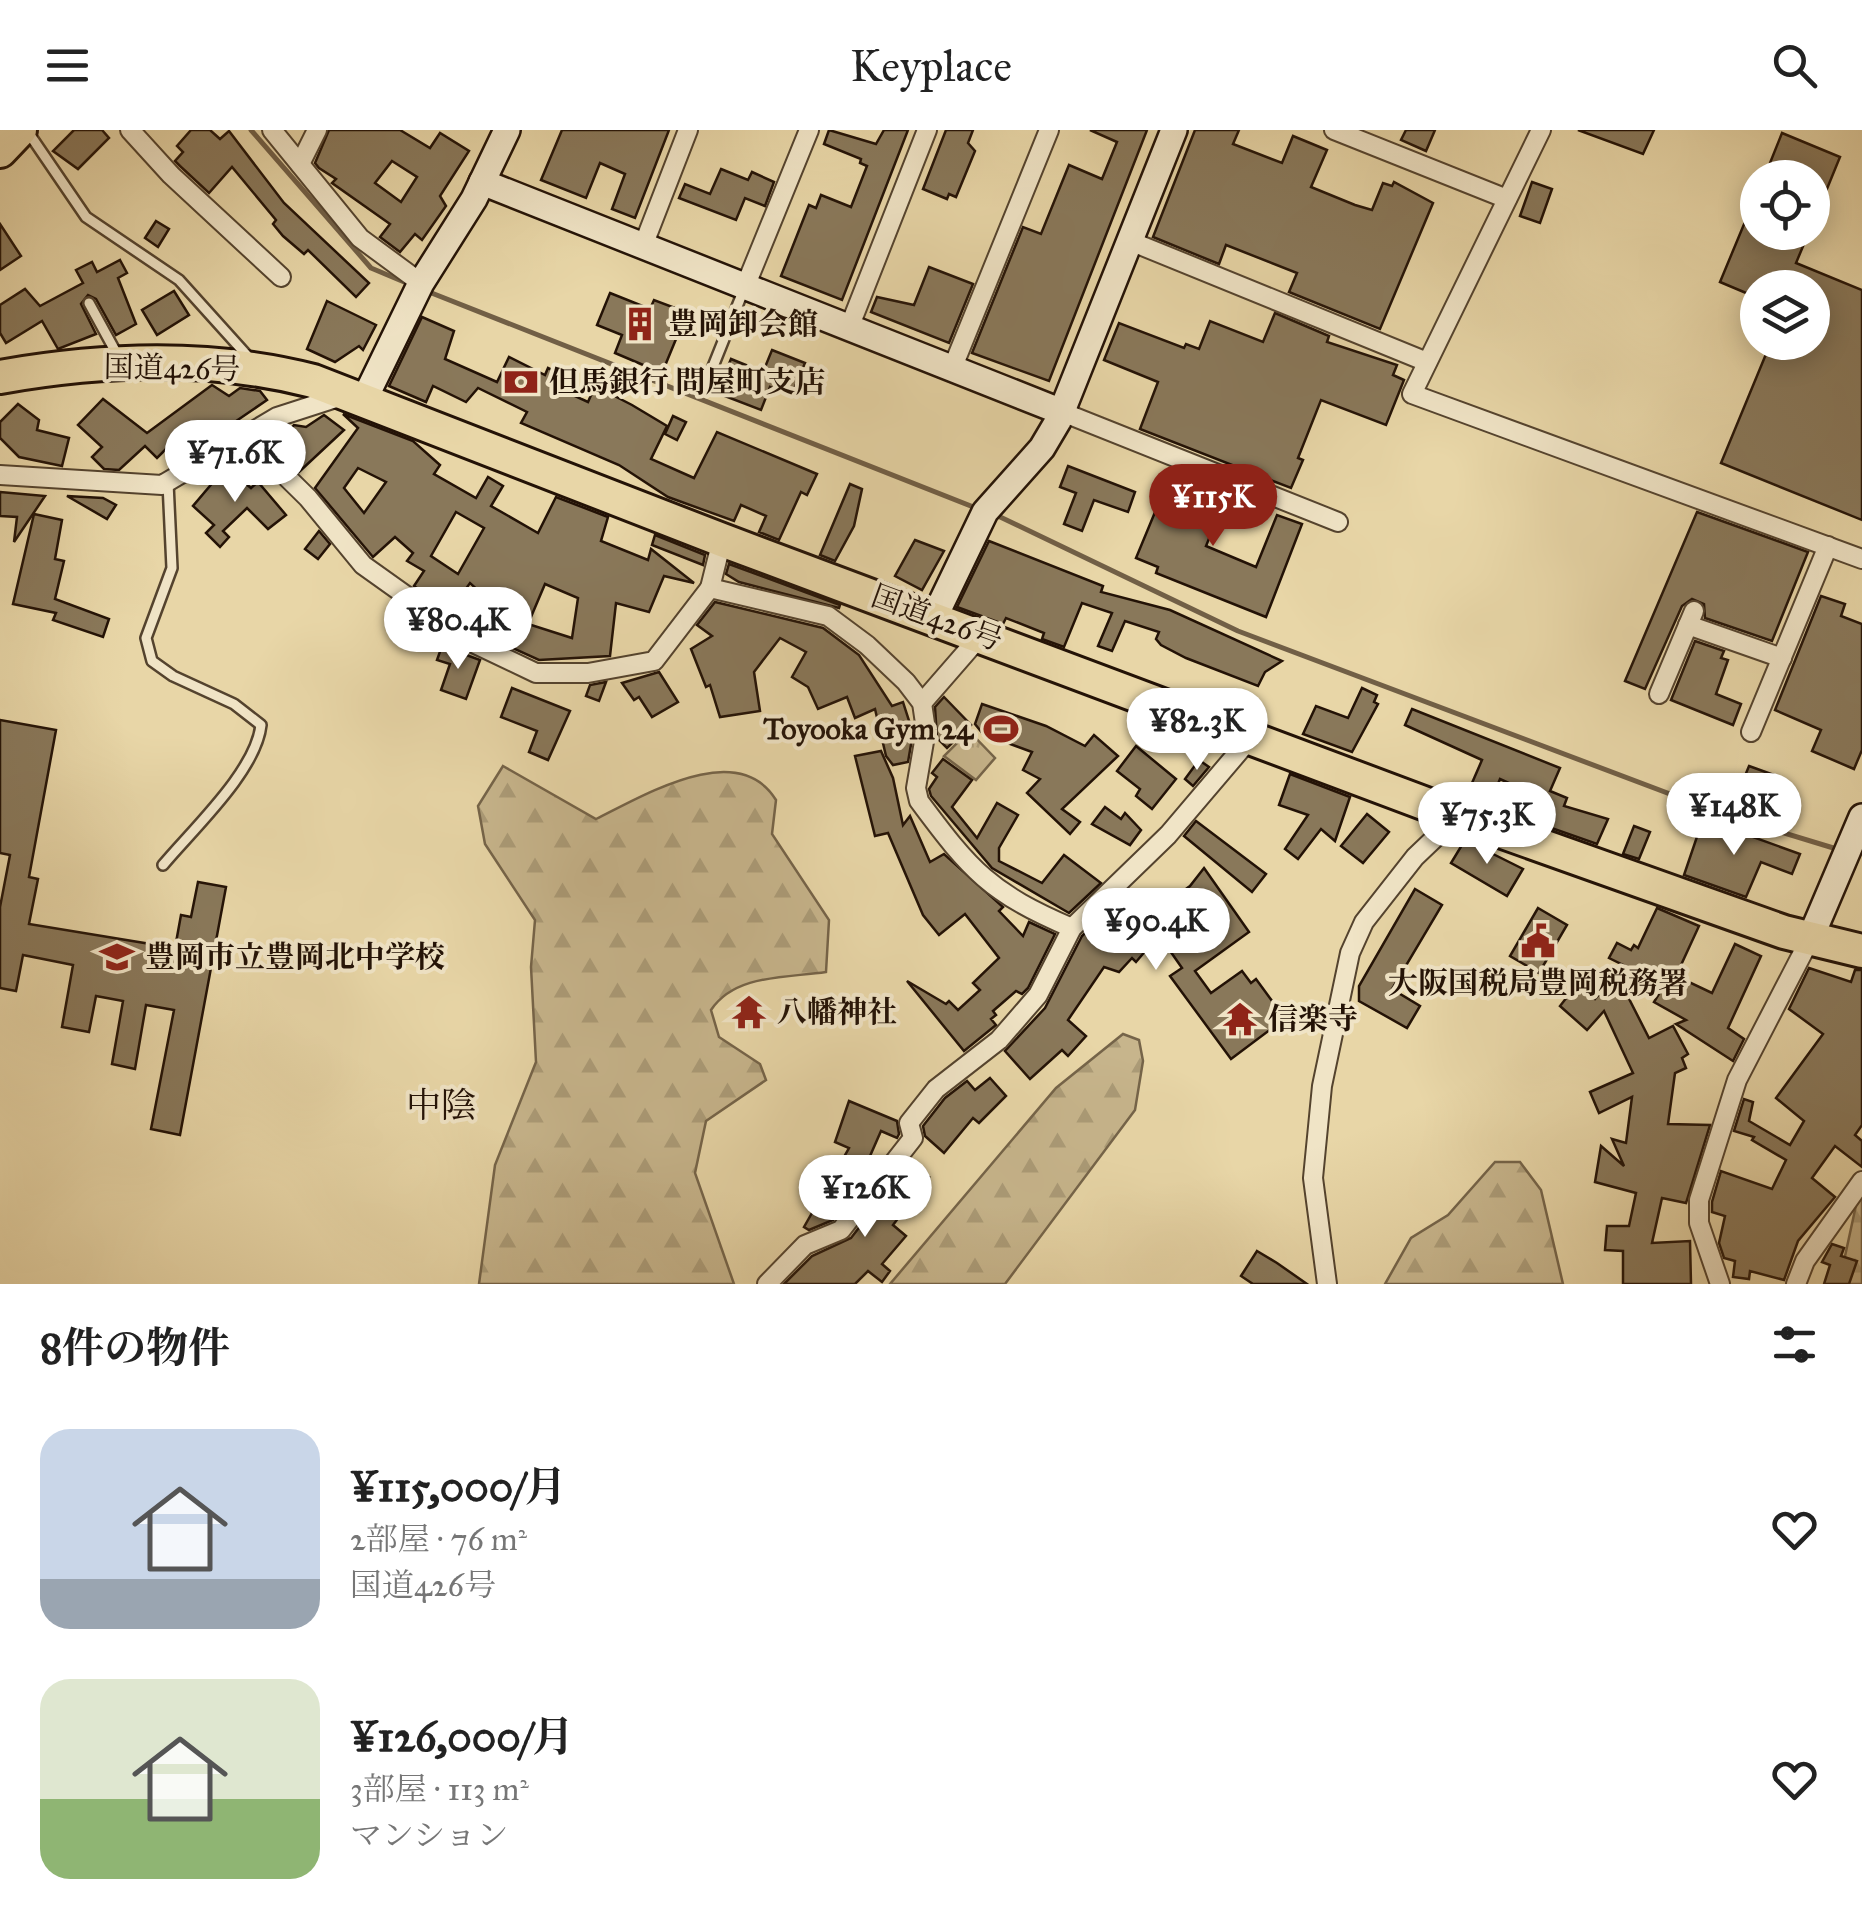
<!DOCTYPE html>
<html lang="ja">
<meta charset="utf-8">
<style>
:root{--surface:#fff;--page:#f6f6f6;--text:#222;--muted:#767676;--accent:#8f2418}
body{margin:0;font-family:"IM FELL Great Primer","Noto Serif JP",serif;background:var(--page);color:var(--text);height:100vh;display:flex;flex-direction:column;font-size:38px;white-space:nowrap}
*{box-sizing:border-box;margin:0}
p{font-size:32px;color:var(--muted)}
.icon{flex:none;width:55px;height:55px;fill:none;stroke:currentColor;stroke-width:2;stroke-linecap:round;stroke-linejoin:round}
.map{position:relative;height:1154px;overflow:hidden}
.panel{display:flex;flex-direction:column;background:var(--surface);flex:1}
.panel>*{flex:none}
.fabs{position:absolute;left:1740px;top:30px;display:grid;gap:20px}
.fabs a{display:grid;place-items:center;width:90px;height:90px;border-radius:50%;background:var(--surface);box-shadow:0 5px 25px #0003;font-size:50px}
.price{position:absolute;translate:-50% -85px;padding:0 22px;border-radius:35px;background:#fff;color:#222;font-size:32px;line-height:65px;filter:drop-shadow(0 2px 5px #0008)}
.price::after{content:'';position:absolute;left:50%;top:60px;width:30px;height:22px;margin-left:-15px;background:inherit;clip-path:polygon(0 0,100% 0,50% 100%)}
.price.selected{background:var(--accent);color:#fff}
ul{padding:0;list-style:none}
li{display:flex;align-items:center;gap:30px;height:250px;padding:0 40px}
li span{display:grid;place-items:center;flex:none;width:280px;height:200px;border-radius:30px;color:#555}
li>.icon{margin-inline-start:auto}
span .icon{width:120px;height:120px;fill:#fffc;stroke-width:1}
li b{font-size:42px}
h2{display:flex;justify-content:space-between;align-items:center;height:120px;padding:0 40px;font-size:42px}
header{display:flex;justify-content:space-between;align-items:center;height:130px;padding:0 40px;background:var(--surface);font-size:45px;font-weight:600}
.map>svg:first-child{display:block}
.forest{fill:url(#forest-firs);stroke:#756449;stroke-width:2.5}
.park{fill:url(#park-tufts);stroke:#756449;stroke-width:2.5}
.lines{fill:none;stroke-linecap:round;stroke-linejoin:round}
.stream{stroke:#715f46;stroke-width:5}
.building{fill:#89785a;stroke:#231206;stroke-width:2.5;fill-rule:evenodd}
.lane-casing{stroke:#54432e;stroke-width:14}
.street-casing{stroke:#54432e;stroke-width:22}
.secondary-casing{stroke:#231206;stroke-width:30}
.highway-casing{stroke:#231206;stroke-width:38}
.lane{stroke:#f0e4c6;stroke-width:9}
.street{stroke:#f0e4c6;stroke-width:18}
.secondary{stroke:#f0e4c6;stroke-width:25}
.highway{stroke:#e8d6a7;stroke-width:32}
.labels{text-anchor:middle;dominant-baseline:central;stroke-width:8;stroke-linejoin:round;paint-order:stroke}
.poi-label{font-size:30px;font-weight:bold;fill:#231206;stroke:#f0e4c6;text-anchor:start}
.street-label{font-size:30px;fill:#231206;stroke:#f0e4c6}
.quarter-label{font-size:35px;fill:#231206;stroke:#f0e4c6}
</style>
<header><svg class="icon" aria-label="menu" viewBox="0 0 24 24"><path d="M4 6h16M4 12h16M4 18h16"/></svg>Keyplace<svg class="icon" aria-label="search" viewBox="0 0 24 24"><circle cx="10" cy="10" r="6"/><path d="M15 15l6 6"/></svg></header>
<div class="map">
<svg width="1862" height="1154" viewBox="0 0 1862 1154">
<defs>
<pattern id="forest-firs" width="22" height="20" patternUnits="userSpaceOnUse" patternTransform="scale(2.5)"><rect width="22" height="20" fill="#c7b58c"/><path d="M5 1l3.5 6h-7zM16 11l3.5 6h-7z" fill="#ab9b77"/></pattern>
<pattern id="park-tufts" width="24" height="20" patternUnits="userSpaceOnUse" patternTransform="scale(2.5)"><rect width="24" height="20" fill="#c7b58c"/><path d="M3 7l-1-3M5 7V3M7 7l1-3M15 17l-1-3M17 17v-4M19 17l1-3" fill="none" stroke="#ab9b77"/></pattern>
</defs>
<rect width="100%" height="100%" fill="#e8d6a7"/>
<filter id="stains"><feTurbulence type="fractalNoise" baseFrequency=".002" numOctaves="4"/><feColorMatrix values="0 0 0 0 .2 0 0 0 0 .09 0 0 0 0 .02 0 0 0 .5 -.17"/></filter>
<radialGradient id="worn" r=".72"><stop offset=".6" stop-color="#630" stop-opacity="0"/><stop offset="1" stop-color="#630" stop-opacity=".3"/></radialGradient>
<g class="forest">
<path d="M503,636L596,689C645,665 738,608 776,670L772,704L829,790L826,842C786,848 735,844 711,880L719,907L760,934L766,950L706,991L695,1043L734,1154H479L495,1035L536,932L531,837L535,790L485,714L478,676Z"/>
<path d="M1123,904L1139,910L1143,931L1135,980L1005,1154H890L1056,958Z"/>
<path d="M1495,1032H1520L1541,1060L1563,1154H1385L1411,1108L1448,1085Z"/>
<path d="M1862,1054V1154H1839L1858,1066Z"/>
</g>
<path class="park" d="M969,601L995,628L976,650L944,626Z"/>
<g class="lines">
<g class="stream">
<path d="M251,0L371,138L409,154"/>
<path d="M424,160L976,378"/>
<path d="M996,385L1238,501L1731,687L1840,720"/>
</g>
</g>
<g class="building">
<path d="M74,0H102L109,8L78,39L53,21Z"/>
<path d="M191,0H210L220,9L229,1L284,73L369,153L356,167L308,120L304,124L283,106L273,94L276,90L232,37L209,63L180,36L175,31L183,22L177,16Z"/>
<path d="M329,0H400L430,18L440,3L469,21L440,66L446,76L422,110L415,104L400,122L380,107L390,94L332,53L336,49L319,38L315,33ZM392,31L417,47L401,72L375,53Z"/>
<path d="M562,0H669L635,88L612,79L625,44L600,33L586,68L541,50Z"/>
<path d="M829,0L876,14L884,0H908L842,170L781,146L809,75L816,78L821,65L851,77L867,36L860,33L861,29L824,14Z"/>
<path d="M946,0H973L968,13L975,21L956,67L949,64L947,69L923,59Z"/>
<path d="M1090,0H1147L1049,251L972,223L1023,97L1041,104L1069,35L1102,49L1117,12Z"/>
<path d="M1195,0H1239L1233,14L1282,33L1293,6L1327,20L1311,57L1355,75L1372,80L1383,53L1392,56L1394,52L1433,73L1380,199L1289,162L1297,143L1226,115L1219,134L1153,107Z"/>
<path d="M1406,0H1435L1426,21L1401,10Z"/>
<path d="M1578,0H1654L1643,24Z"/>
<path d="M1782,3L1840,27L1813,93L1812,48H1764Z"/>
<path d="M721,39L748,50L752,42L774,52L765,76L745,68L736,90L679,68L685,54L710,64Z"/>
<path d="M1532,52L1552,59L1540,93L1520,86Z"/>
<path d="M1757,63L1758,102H1809L1796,133L1862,160V390L1721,333L1771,212H1812V158H1758V168L1720,152Z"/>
<path d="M156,91L169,99L158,117L145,108Z"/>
<path d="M0,94L21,126L0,140Z"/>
<path d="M120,130L127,143L118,148L136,194L116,205L96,169L88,165L81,174L96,204L58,219L42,191L6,213L0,203V175L25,159L40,176L83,153L76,140L92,132L97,142Z"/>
<path d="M929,137L973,154L949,213L871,182L877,167L914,175Z"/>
<path d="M174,161L189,185L157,205L142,180Z"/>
<path d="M610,163L650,179L654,170L683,181L679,190L683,192L662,243L615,223L622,205L597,195Z"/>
<path d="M327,171L376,195L363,220L359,216L335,232L307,219Z"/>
<path d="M1275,183L1329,206L1327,212L1397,235L1393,245L1404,250L1386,295L1321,270L1298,328L1303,330L1291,358L1140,299L1158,252L1104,230L1119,193L1184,218L1186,214L1199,219L1210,191L1263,212Z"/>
<path d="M422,187L454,201L445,229L497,252L509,227L545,245L548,238L561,244L555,257L588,272L595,256L632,275L667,296L651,329L694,348L717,302L817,344L807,365L801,362L779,410L759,402L766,386L741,375L734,391L668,367L619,335L521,293L527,282L478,258L466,272L433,256L426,272L389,256Z"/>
<path d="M772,220L805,233L791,266L770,257L761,280L717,263L731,229L763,242Z"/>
<path d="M212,255L229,266L240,258L260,261L267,270L223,300L225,303L183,328L172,313L157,328L145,316L119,340L104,339L92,327L102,317L78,295L103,269L147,303Z"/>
<path d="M18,274L39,290L37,300L69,308L62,336L19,327L0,308V292Z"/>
<path d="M343,284L413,311L440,335L434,344L476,368L488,347L503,356L491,376L538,403L556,367L608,387L601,411L648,430L651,419L694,453L664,446L649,482L616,473L610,526L539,530L491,508L501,481L470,453L450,481L414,456L424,441L407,431L413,423L395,407L373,427L315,358L358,298ZM358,338L386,352L364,383L344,358ZM456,382L484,398L458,444L431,426ZM545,454L578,468L572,508L528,494Z"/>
<path d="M324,285L344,300L299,342L274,317L294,295L306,297Z"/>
<path d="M673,286L686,292L677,310L665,304Z"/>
<path d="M1068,336L1135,362L1128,382L1094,370L1082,401L1064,394L1076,363L1060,357Z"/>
<path d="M226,337L251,358L258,352L286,385L268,399L247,378L223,401L229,407L220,417L206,403L214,395L193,376Z"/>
<path d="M1170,346L1227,364L1206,416L1256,437L1277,385L1302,394L1266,487L1156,443L1158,437L1136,428Z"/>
<path d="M850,354L862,359L854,396L835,431L820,425Z"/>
<path d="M0,362L45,366L14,412L17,387L0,386Z"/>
<path d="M67,366L103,368L116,375L107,389Z"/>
<path d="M1697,382L1808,422L1772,511L1705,488L1704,474L1692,469L1682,476L1645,559L1625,551Z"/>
<path d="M34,384L62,390L55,429L64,431L55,469L109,489L103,507L53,490L56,483L13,474Z"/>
<path d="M319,401L330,414L318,429L305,419Z"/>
<path d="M655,405L705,425L703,435L652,415Z"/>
<path d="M915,410L944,421L922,460L895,446Z"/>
<path d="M989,411L1103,456L1101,462L1170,480L1282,531L1265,542L1258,556L1186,528L1161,515L1156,509L1159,502L1125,491L1112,521L1098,516L1112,483L1082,473L1064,517L1042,509L1044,503L1006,488L1003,494L957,477Z"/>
<path d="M729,434L840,475L839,478L739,452L726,444Z"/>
<path d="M1821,466L1845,474L1841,486L1862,494V620L1854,639L1812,621L1821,600L1775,580Z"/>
<path d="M715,472L823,498L859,525L892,576L903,572L913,603L908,632L893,635L886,626L875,579L855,588L847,567L818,579L808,557L792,547L806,522L780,508L754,542L760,581L720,587L710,555L706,557L691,519L712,506L697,495Z"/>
<path d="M1695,511L1724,521L1721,528L1728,530L1716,564L1741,574L1733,595L1671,570Z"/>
<path d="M442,516L480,530L466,569L441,560L450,534L437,530Z"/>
<path d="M659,542L678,572L652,587L639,567L634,570L622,553Z"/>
<path d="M606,552L599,571L586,566L590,555Z"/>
<path d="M512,558L570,581L548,630L529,622L537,601L501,587Z"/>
<path d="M1362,558L1377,565L1374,572L1378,574L1352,622L1303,604L1316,576L1348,588Z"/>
<path d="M944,567L971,595L947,618L937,608L935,577Z"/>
<path d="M982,574L1046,596L1085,616L1094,605L1118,626L1062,679L1080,692L1070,704L1027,663L1040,649L1023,640L1032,622L983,604L975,594Z"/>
<path d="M1412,579L1560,638L1550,661L1567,668L1564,676L1608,689L1597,714L1520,687L1529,668L1524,666L1526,661L1500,649L1489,676L1472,670L1475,663L1469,660L1482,630L1405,595Z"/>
<path d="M0,590L56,600L29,747L38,749L29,794L175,818L181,785L191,787L198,752L226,757L180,1005L151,999L174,880L146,875L135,939L112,934L123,871L96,866L89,902L62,897L73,835L23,825L16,861L0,858V777L10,725L0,723Z"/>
<path d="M1136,616L1176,649L1152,679L1136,666L1140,659L1117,641Z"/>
<path d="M881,621L893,648L903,695L910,686L930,732L944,724L1003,777L999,781L1023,806L1029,792L1055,804L1028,858L1022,864L1016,861L993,881L996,885L991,889L996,895L964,921L907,851L946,874L949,871L958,880L980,860L973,853L999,828L965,784L939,805L923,785L888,703L875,706L855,626Z"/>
<path d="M943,629L972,650L952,677L977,708L997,673L1018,685L999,718V731L1042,753L1064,725L1101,753L1069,783L992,738L931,666L929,659L937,647L932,643Z"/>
<path d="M1199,630L1209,637L1193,656L1185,649Z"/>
<path d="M1749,636L1774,645L1766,663L1742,653Z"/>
<path d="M1290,644L1350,667L1335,711L1321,699L1298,729L1285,719L1308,685L1279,675Z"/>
<path d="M1105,677L1121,689L1125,683L1141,700L1130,715L1092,694Z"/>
<path d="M1367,684L1389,702L1363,733L1341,716Z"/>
<path d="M1703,689L1800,724L1792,744L1761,732L1746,767L1684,745Z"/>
<path d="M1196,691L1266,744L1252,762L1184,706Z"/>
<path d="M1634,696L1650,702L1639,729L1623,724Z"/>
<path d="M1465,710L1523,739L1507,766L1451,733Z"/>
<path d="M1204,738L1249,802L1195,841L1211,863L1242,841L1251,853L1256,849L1278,879L1272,884L1279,893L1231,929L1170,846L1182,838L1159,805L1136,832L1132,828L1119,842L1104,837L1068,890L1086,906L1068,926L1062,920L1030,949L1005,921L1045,878L1082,806L1119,770L1135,787L1162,764L1169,771L1190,756Z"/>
<path d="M1415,759L1442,775L1392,859L1420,876L1407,898L1359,871V856Z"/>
<path d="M1538,778L1567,795L1539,843L1510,826Z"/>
<path d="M1657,778L1699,796L1676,846L1712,863L1735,814L1761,826L1728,898L1744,909L1733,931L1676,894L1686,890L1654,872L1662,859L1639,845L1629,857L1621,853L1649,908L1673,896L1688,924L1682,928L1686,938L1675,943L1668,994L1710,995L1686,1073L1662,1068L1652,1113L1690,1111L1691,1154H1623V1121L1605,1120L1607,1096H1629L1636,1063L1595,1052L1601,1016L1624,1036L1612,1009L1626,1013L1632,967L1599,983L1590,962L1633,943L1604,881L1587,900L1560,876L1578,853L1595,869L1625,836L1609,828L1617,813L1631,820L1634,815L1638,818Z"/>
<path d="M1809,838L1851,852L1855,840H1862V995L1855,1005L1862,1011V1037L1835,1016L1812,1048L1835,1067L1798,1111L1784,1150L1750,1141L1749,1149L1733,1147L1735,1131L1724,1128L1719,1113L1725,1086L1712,1082V1072L1721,1041L1772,1059L1786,1030L1752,1010L1754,1007L1734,1001L1744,969L1753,972L1749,991L1790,1015L1804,991L1776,968L1823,904L1789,879Z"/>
<path d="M990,948L1006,966L979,993L973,988L944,1023L925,1006L923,996L945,968L967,951L975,960Z"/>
<path d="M849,971L897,991L899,1004L897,1008L881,1001L863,1042L868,1045L833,1090L809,1100L804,1097L849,1018L835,1012Z"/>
<path d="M908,1034L929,1047L893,1095L906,1106L882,1134L890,1141L882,1152L868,1141L855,1154H784L812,1126L851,1108Z"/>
<path d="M1832,1114L1844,1118L1841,1126L1857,1131L1849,1154H1824L1830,1135L1822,1132Z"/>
<path d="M1257,1121L1277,1133L1307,1154H1253L1241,1146Z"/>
</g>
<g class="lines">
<g class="lane-casing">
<g id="lane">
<path d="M28,2L86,87L179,150L252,231"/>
<path d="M89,173L119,228"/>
<path d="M706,254L744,159"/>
<path d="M163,735C193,699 256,641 261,595L234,574L173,546L152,531L146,508L172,438L168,353"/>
</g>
</g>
<g class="street-casing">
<g id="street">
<path d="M130,0L171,45L281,147"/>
<path d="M272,0L360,108L421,153"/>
<path d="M1334,0L1507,69"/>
<path d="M1541,0L1412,264L1862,429"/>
<path d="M300,34L317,0"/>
<path d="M1130,111L1427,232"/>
<path d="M643,116L688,0"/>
<path d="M745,157L809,0"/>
<path d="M849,198L927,0"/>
<path d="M952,239L1049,0"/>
<path d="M1062,282L1338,392"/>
<path d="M244,305L308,368L363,435L471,512L536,543H588L654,531L710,458L828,486L867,515L906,552L922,573L926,600L916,658L919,671C971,741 990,763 1072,798"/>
<path d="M0,345L162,355L277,287L342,266"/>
<path d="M710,458L722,410"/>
<path d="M1688,495L1782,528"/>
<path d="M1659,564L1694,481"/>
<path d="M922,573L982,504"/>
<path d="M1751,602L1828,416"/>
<path d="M767,1154L805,1115L841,1100L913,1008L909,993L936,959L999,910L1038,865L1072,798L1168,705L1253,605"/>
<path d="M1327,1154L1313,1048L1322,956L1350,823L1364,792L1415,727L1458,686"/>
<path d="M1720,1154L1699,1093V1070L1737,950L1810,809"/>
<path d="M1796,1154L1805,1131L1862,1051"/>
</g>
</g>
<g class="secondary-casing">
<g id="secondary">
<path d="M482,52L1062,282"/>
<path d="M365,268L421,153L474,69L507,0"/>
<path d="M935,486L985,382L1042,318L1058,291L1174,0"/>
<path d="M1810,809L1862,687"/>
</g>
</g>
<g class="highway-casing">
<g id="highway">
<path d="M0,21L20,0"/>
<path d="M0,247C102,229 212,225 313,251L722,410L1458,686L1784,802L1862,821"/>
</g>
</g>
<use href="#lane" class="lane"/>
<use href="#street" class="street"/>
<use href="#secondary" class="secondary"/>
<use href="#highway" class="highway"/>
</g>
<defs>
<g id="building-bare" transform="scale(2.7)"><path d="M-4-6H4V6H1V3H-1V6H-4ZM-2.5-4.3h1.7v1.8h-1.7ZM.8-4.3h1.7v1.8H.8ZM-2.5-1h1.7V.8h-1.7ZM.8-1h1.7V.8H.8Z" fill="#8f2418" stroke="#f0e4c6" stroke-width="2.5" paint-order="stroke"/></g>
<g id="bank-bare" transform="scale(2.7)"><path d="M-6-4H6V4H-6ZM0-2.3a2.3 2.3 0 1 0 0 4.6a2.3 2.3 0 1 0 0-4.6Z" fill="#8f2418" stroke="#f0e4c6" stroke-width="2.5" paint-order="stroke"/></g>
<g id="stadium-bare" transform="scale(2.7)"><path d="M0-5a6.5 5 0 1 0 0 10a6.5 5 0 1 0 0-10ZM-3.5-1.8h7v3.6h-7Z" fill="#8f2418" stroke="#f0e4c6" stroke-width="2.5" paint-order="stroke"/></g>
<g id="civic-bare" transform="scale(2.7)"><path d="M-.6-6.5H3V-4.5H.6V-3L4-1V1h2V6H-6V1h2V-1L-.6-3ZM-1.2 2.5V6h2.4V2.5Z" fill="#8f2418" stroke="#f0e4c6" stroke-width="2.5" paint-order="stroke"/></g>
<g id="school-bare" transform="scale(2.7)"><path d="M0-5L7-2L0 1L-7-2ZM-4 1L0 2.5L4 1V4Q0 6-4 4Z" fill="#8f2418" stroke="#f0e4c6" stroke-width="2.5" paint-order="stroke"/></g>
<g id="temple-bare" transform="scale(2.7)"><path d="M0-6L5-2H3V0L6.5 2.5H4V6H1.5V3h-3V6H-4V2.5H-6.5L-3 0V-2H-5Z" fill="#8f2418" stroke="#f0e4c6" stroke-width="2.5" paint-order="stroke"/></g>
</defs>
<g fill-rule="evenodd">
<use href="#building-bare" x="640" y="194"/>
<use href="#bank-bare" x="521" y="252"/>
<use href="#stadium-bare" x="1001" y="599"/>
<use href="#civic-bare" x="1538" y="811"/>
<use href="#school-bare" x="117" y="827"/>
<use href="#temple-bare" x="749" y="882"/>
<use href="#temple-bare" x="1240" y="889"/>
</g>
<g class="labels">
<g class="poi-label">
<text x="668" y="194">豊岡卸会館</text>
<text x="549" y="252">但馬銀行 問屋町支店</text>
<text x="973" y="599" text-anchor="end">Toyooka Gym 24</text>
<text x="145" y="827">豊岡市立豊岡北中学校</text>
<text x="1538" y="853" text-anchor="middle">大阪国税局豊岡税務署</text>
<text x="777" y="882">八幡神社</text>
<text x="1268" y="889">信楽寺</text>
</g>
<g class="street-label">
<text transform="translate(172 238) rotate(1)">国道426号</text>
<text transform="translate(937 488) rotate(20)">国道426号</text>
</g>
<g class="quarter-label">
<text x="441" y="975">中陰</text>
</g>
</g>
<rect width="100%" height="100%" filter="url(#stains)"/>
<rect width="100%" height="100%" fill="url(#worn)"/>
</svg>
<div class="fabs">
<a><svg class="icon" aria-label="locate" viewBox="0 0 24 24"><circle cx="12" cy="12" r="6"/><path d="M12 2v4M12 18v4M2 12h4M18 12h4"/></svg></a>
<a><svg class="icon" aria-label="layers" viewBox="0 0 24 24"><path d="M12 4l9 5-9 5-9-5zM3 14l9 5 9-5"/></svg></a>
</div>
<b class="price" style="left:235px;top:375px">¥71.6K</b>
<b class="price selected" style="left:1213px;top:419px">¥115K</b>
<b class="price" style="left:458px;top:542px">¥80.4K</b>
<b class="price" style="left:1197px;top:643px">¥82.3K</b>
<b class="price" style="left:1734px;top:728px">¥148K</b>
<b class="price" style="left:1487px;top:737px">¥75.3K</b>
<b class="price" style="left:1156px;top:843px">¥90.4K</b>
<b class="price" style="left:865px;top:1110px">¥126K</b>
</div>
<section class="panel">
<h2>8件の物件<svg class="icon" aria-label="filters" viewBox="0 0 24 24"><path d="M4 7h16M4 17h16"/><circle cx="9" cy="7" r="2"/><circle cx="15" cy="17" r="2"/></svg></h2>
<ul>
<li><span style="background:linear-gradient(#c9d6e8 75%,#9aa5b1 0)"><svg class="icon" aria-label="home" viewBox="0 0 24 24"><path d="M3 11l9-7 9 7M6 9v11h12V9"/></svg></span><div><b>¥115,000/月</b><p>2部屋 · 76 m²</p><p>国道426号</p></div><svg class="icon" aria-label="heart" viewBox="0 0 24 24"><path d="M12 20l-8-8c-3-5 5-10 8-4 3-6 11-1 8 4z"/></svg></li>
<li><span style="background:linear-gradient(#dfe7d0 60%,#8fb573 0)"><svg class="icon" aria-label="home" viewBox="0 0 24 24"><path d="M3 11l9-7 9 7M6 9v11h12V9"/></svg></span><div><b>¥126,000/月</b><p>3部屋 · 113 m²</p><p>マンション</p></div><svg class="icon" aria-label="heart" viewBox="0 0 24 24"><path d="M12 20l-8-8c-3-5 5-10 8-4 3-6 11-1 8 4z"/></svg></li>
</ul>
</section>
